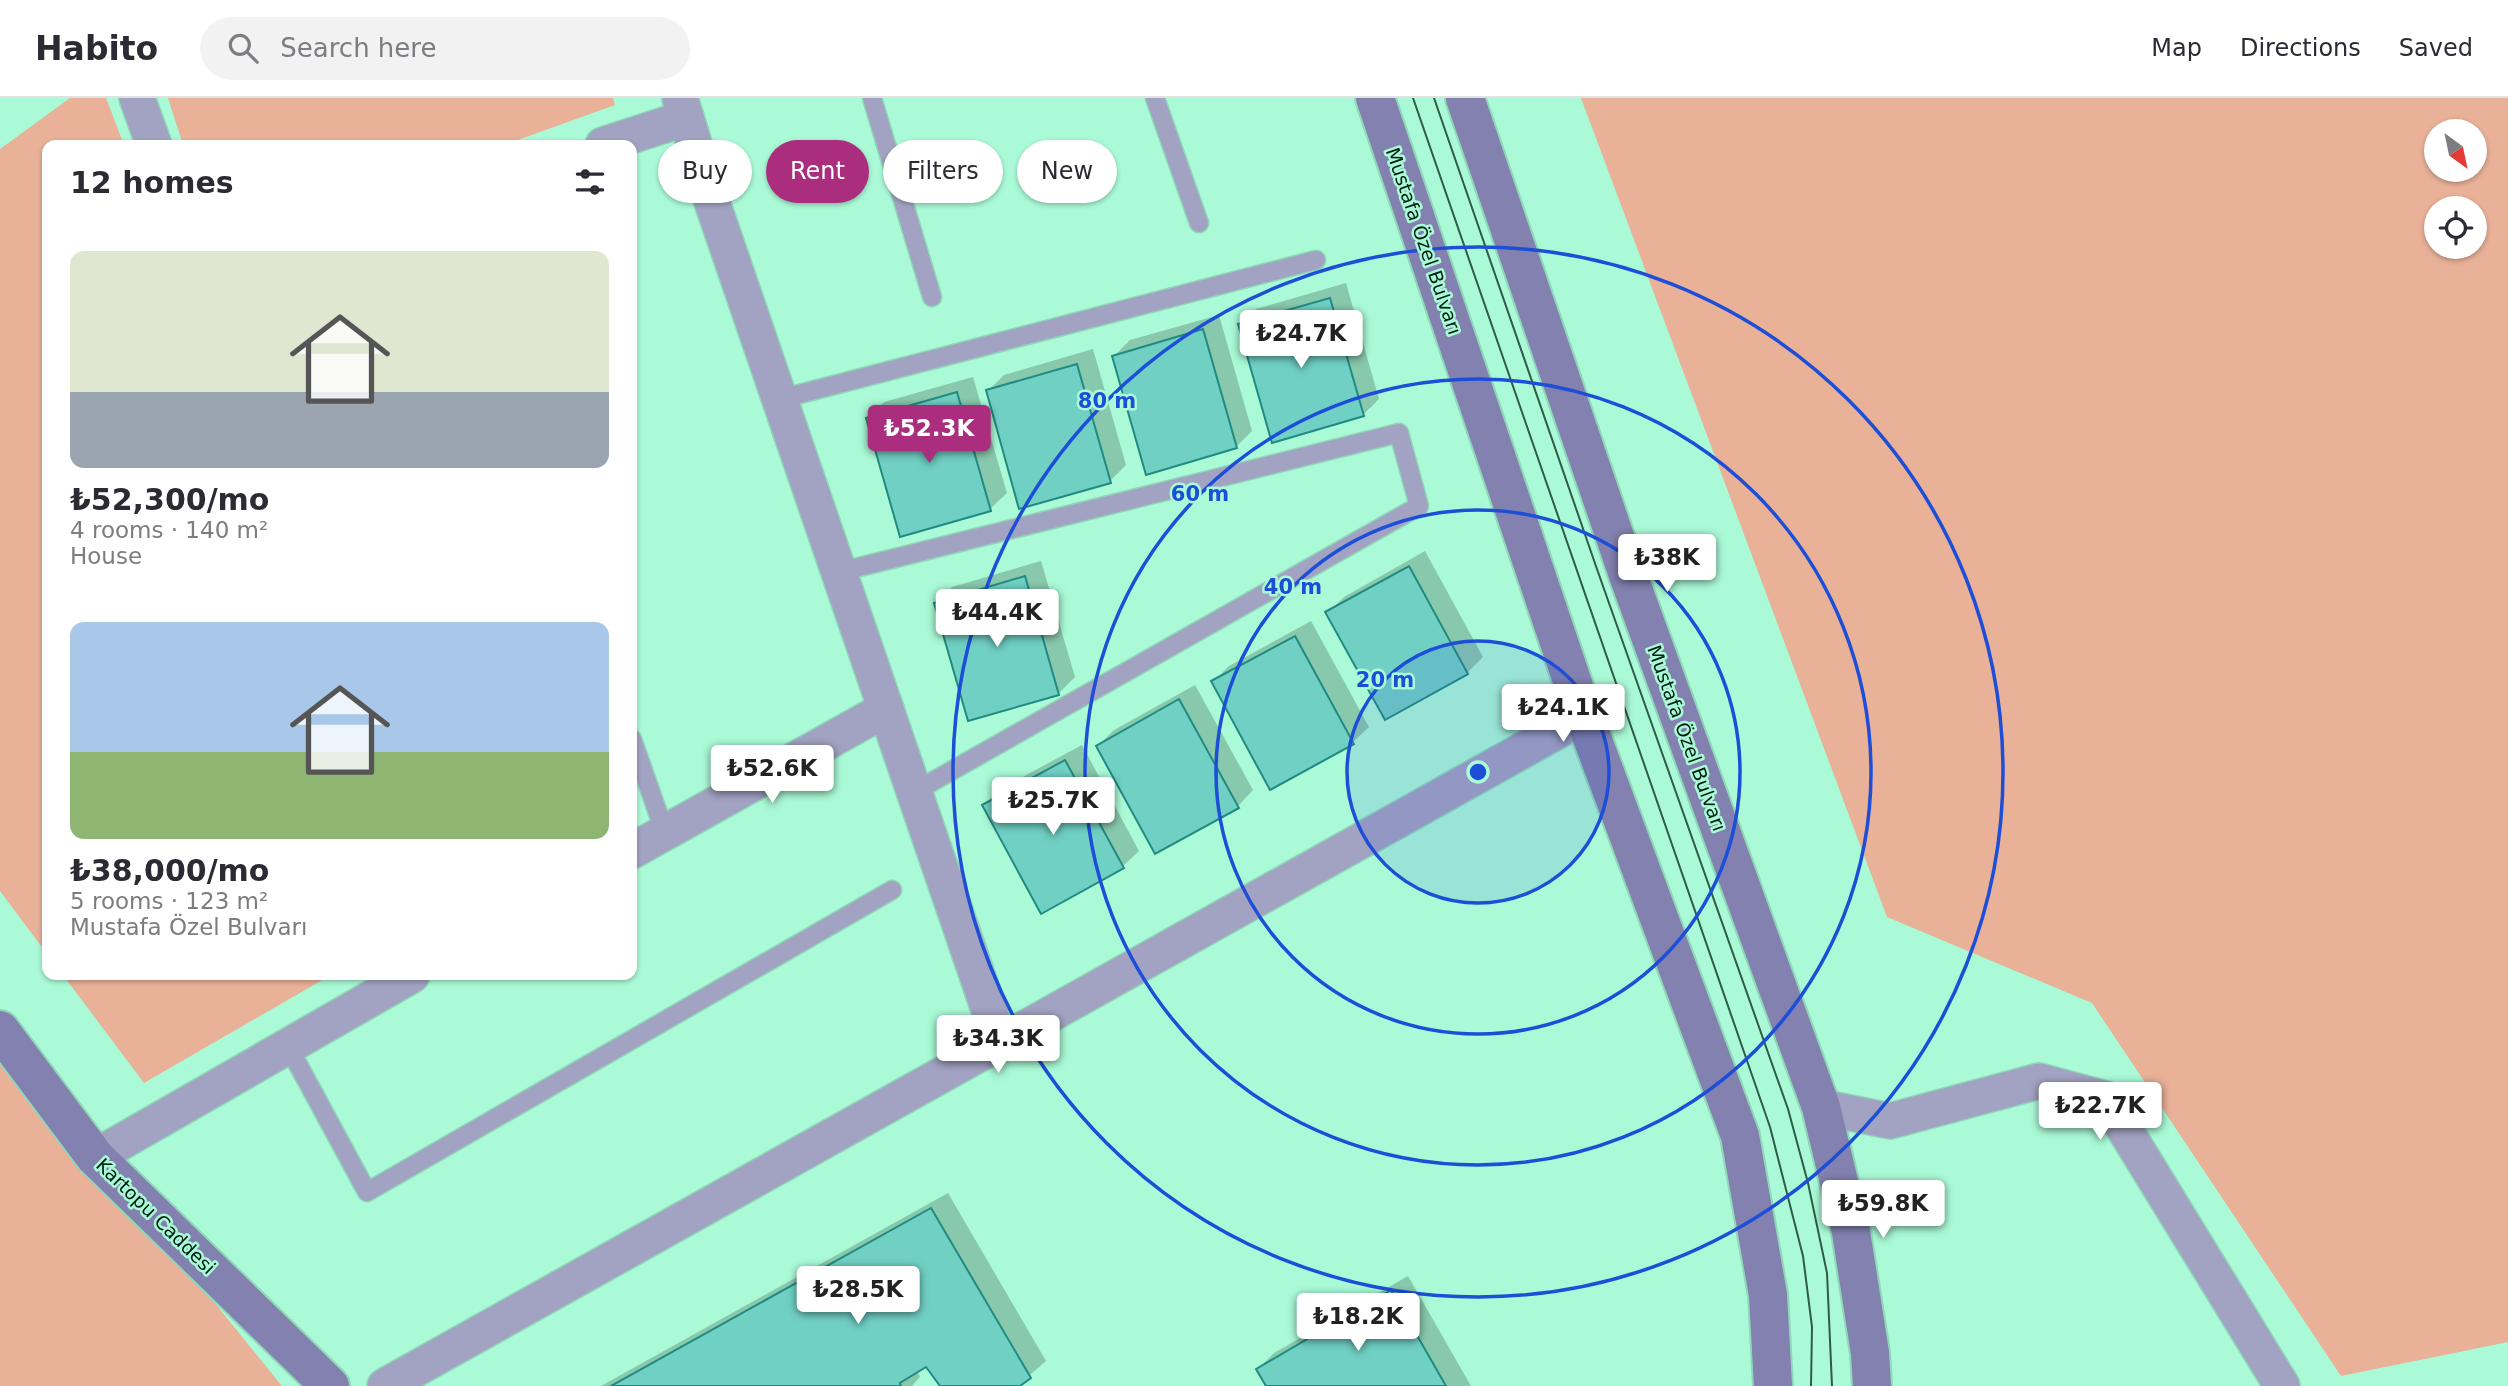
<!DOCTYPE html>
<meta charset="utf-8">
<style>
:root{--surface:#fff;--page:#f2f2f3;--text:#2b2b33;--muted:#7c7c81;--line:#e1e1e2;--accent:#aa2d7e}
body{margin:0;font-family:"DejaVu Sans",sans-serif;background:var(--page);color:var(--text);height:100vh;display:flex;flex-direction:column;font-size:26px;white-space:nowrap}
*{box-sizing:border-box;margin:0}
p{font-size:23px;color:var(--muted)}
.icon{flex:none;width:38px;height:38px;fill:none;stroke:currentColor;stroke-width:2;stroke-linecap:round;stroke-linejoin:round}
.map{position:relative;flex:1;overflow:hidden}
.side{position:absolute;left:42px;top:42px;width:595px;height:840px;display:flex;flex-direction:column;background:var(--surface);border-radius:14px;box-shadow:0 2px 5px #0004}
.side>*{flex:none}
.banner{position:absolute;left:658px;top:42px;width:665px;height:63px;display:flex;gap:14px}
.needle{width:46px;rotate:147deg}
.controls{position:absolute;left:2424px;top:21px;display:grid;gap:14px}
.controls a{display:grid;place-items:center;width:63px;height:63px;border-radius:50%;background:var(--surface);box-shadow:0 2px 5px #0004;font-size:35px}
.price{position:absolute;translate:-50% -60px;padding:0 16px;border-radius:7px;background:#fff;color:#222;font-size:23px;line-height:46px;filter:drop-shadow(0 2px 4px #0008)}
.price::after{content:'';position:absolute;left:50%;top:42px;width:21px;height:16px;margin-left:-10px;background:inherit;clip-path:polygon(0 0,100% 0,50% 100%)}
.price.current{background:var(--accent);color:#fff}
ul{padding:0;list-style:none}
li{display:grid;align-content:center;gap:14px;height:371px;padding:0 28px}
li span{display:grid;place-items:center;height:217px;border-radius:14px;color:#555}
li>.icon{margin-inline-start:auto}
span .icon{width:126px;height:126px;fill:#fffc;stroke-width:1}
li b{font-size:30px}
h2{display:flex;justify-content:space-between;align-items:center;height:84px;padding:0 28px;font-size:30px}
.pill{padding:0 24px;border-radius:32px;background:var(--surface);box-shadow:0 2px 5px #0004;font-size:24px;line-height:63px}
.pill.current{background:var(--accent);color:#fff}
header{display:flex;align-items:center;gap:42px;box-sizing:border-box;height:98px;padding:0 35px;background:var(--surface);border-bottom:2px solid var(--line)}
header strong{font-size:33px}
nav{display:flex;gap:38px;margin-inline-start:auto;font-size:24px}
.search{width:490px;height:63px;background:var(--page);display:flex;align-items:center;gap:18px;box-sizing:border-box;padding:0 24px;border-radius:38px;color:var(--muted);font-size:26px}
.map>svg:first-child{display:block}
.green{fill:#e8b198;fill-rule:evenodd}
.shadow{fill:#0003}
.building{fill:#70d0c4;stroke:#218b81;stroke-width:2}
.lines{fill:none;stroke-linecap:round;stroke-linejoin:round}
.service-casing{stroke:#8fd7b8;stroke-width:21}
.minor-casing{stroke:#8fd7b8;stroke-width:38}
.secondary-casing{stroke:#8fd7b8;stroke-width:42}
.service{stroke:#a2a2c2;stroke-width:18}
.minor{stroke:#a2a2c2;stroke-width:35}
.secondary{stroke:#8281af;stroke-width:38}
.tram{stroke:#2f5c49;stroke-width:2}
.ring{fill:none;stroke:#1d4ed8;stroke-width:3.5}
.labels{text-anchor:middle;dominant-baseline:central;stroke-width:5;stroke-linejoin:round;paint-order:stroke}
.street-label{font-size:19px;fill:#002014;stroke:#aafad7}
.centre{fill:#1d4ed8;stroke:#aafad7;stroke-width:3.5}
.ring-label{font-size:21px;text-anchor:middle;font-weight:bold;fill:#1d4ed8;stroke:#aafad7;stroke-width:5;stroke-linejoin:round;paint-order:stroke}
</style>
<header>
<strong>Habito</strong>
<div class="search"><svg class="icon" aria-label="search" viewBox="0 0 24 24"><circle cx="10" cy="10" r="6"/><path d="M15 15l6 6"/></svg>Search here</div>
<nav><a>Map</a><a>Directions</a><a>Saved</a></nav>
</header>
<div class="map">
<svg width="2508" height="1288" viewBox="0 0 2508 1288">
<rect width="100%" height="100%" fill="#aafad7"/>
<g class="green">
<path d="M70,0H106L124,47H47V856L0,793V51Z"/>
<path d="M168,0H613L615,7L504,47H183Z"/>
<path d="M1581,0H2508V1244L2341,1278L2092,905L1887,819ZM2436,33H2474V72H2436ZM2436,110H2474V149H2436Z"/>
<path d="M63,877H331L144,985Z"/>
<path d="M0,940L282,1288H0Z"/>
</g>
<g class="shadow">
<path d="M1346,185L1379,301L1363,317L1240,227L1256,211Z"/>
<path d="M1219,217L1252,333L1236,349L1114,258L1130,242Z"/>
<path d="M1093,251L1126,367L1110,383L988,293L1004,277Z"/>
<path d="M973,279L1007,395L990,411L901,437L867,320L884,304Z"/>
<path d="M1425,453L1483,559L1467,575L1328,515L1344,499Z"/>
<path d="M1041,463L1075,579L1059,595L969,621L936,505L952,489Z"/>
<path d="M1311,523L1369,629L1353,644L1213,584L1229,568Z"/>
<path d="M1195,587L1253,692L1238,708L1098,648L1114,632Z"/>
<path d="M1082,647L1139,753L1123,768L1042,814L984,707L1000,691Z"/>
<path d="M948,1095L1046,1263L1017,1288H942L926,1266L917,1272L920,1279L912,1288H601Z"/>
<path d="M1408,1178L1471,1288H1268L1258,1271L1274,1255Z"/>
</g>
<g class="building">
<path d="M1330,200L1364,318L1272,345L1238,226Z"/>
<path d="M1203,231L1237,350L1146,377L1112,258Z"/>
<path d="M1077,266L1111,385L1019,411L986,292Z"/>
<path d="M957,294L991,413L900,439L866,320Z"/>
<path d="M1409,468L1468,576L1385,622L1325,514Z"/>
<path d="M1025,478L1059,597L968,623L934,505Z"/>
<path d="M1295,538L1354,646L1270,692L1211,583Z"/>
<path d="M1179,601L1239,710L1155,756L1096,648Z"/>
<path d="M1065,662L1124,770L1041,816L982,707Z"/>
<path d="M931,1110L1031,1280L1020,1288H940L926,1269L900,1285L901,1288H611Z"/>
<path d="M1391,1192L1446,1288H1266L1256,1271Z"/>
</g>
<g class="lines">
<g class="service-casing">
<g id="service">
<path d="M872,0L932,199"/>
<path d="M1155,0L1199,125"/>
<path d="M780,301L1316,162"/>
<path d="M839,474L1399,335L1419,408L914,694"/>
<path d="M632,641L665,735"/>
<path d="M288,948L367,1094L892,792"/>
</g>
</g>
<g class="minor-casing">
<g id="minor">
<path d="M137,0L154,47"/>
<path d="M680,0L712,104L1000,944"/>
<path d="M603,47L686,20"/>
<path d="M632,753L886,611"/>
<path d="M1821,1009L1890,1023L2039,983L2106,1001L2282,1288"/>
<path d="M95,1059L412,877"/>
<path d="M385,1288L1584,618"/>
</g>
</g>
<g class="secondary-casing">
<g id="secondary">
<path d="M1375,0L1584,618L1740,1038L1768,1197L1773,1288"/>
<path d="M1465,0L1628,477L1821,1009L1851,1134L1870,1255L1872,1288"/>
<path d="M0,932L95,1059L330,1288"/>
</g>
</g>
<use href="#service" class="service"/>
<use href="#minor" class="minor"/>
<use href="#secondary" class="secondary"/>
<g class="tram">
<path d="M1413,0L1770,1029L1803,1158L1812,1229L1811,1288"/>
<path d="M1434,0L1598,474L1788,1011L1808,1085L1827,1175L1832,1288"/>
</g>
</g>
<circle cx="1478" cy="674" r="131" fill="#1d4ed8" fill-opacity=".12"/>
<g class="ring">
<circle cx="1478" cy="674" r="131"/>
<circle cx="1478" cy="674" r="262"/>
<circle cx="1478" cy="674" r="393"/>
<circle cx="1478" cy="674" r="525"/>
</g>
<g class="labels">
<g class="street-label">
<text transform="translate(1424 143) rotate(71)">Mustafa Özel Bulvarı</text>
<text transform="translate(1687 640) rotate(70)">Mustafa Özel Bulvarı</text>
<text transform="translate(156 1118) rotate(44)">Kartopu Caddesi</text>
</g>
</g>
<circle cx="1478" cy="674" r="10" class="centre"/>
<g class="ring-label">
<text x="1107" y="310">80 m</text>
<text x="1200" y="403">60 m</text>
<text x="1293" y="496">40 m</text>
<text x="1385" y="589">20 m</text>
</g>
</svg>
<div class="controls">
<a><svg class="needle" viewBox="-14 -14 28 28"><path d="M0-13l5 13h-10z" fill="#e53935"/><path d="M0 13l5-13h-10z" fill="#7c7c81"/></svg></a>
<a><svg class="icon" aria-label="locate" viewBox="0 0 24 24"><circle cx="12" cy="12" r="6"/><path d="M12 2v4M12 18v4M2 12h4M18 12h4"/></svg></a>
</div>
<b class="price" style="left:1301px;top:272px">₺24.7K</b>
<b class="price current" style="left:929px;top:367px">₺52.3K</b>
<b class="price" style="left:1667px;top:496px">₺38K</b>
<b class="price" style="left:997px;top:551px">₺44.4K</b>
<b class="price" style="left:1563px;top:646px">₺24.1K</b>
<b class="price" style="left:772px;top:707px">₺52.6K</b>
<b class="price" style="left:1053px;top:739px">₺25.7K</b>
<b class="price" style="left:998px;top:977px">₺34.3K</b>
<b class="price" style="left:2100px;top:1044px">₺22.7K</b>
<b class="price" style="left:1883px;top:1142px">₺59.8K</b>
<b class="price" style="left:858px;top:1228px">₺28.5K</b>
<b class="price" style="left:1358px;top:1255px">₺18.2K</b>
<div class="banner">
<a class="pill">Buy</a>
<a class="pill current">Rent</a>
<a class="pill">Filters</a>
<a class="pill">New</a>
</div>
<section class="side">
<h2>12 homes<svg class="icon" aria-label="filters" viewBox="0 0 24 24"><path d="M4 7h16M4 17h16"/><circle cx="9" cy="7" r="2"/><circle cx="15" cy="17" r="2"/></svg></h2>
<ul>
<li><span style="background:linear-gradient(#dfe7d0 65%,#9aa5b1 0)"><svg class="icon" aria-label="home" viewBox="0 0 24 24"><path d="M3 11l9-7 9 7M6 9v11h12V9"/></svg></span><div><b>₺52,300/mo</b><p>4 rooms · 140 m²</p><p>House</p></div></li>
<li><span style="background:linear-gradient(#a9c7e8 60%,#8fb573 0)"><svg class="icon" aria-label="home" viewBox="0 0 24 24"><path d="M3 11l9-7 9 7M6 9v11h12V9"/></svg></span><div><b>₺38,000/mo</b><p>5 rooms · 123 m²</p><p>Mustafa Özel Bulvarı</p></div></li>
</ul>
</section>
</div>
